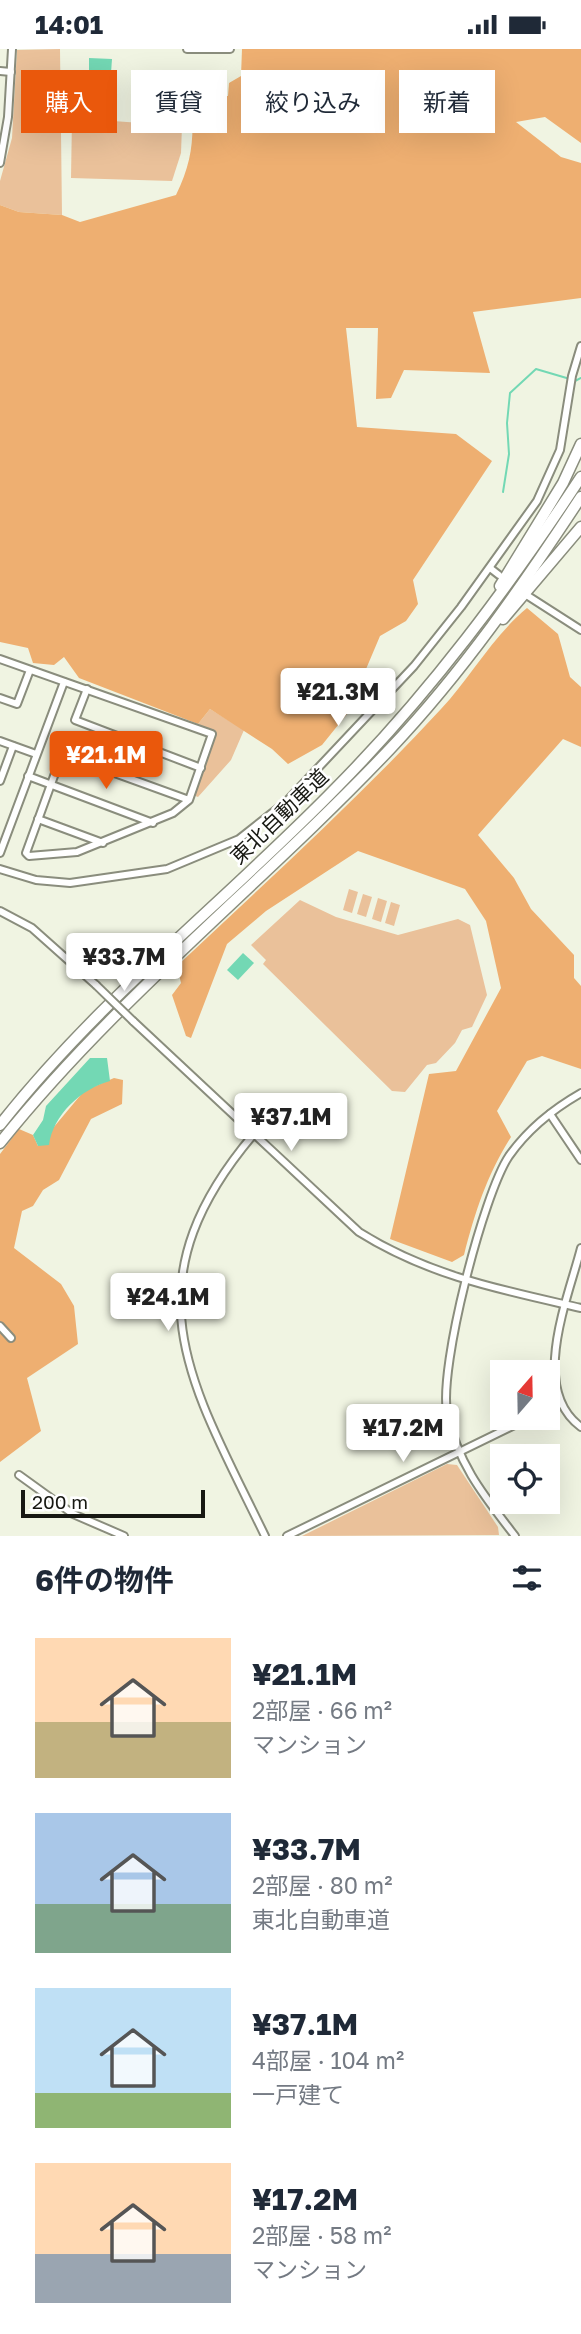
<!DOCTYPE html>
<html lang="ja">
<meta charset="utf-8">
<style>
:root{--surface:#fff;--page:#f6f6f7;--text:#1f2937;--muted:#747a83;--accent:#ea580c}
body{margin:0;font-family:"Golos Text","Noto Sans JP",sans-serif;background:var(--page);color:var(--text);height:100vh;display:flex;flex-direction:column;font-size:26px;white-space:nowrap}
*{box-sizing:border-box;margin:0}
p{font-size:23px;color:var(--muted)}
.icon{flex:none;width:38px;height:38px;fill:none;stroke:currentColor;stroke-width:2;stroke-linecap:round;stroke-linejoin:round}
.map{position:relative;height:1487px;overflow:hidden}
.details{display:flex;flex-direction:column;background:var(--surface);flex:1}
.details>*{flex:none}
.top-card{position:absolute;left:21px;top:21px;width:539px;height:63px;display:flex;gap:14px}
.needle{width:46px;rotate:20deg}
.buttons{position:absolute;left:490px;top:1311px;display:grid;gap:14px}
.buttons a{display:grid;place-items:center;width:70px;height:70px;border-radius:0px;background:var(--surface);box-shadow:0 7px 28px #0002;font-size:35px}
.scale{position:absolute;left:21px;bottom:18px;width:184px;box-sizing:border-box;padding-left:7px;border:4px solid #171812;border-top:0;font-size:19px;line-height:24px;white-space:nowrap;color:#171812;-webkit-text-stroke:5px #fff;paint-order:stroke}
.price{position:absolute;translate:-50% -60px;padding:0 16px;border-radius:7px;background:#fff;color:#222;font-size:23px;line-height:46px;filter:drop-shadow(0 2px 4px #0008)}
.price::after{content:'';position:absolute;left:50%;top:42px;width:21px;height:16px;margin-left:-10px;background:inherit;clip-path:polygon(0 0,100% 0,50% 100%)}
.price.on{background:var(--accent);color:#fff}
ul{padding:0;list-style:none}
li{display:flex;align-items:center;gap:21px;height:175px;padding:0 35px}
li span{display:grid;place-items:center;flex:none;width:196px;height:140px;border-radius:0px;color:#555}
li>.icon{margin-inline-start:auto}
span .icon{width:84px;height:84px;fill:#fffc;stroke-width:1}
li b{font-size:30px}
h2{display:flex;justify-content:space-between;align-items:center;height:84px;padding:0 35px;font-size:30px}
.chip{padding:0 24px;border-radius:0px;background:var(--surface);box-shadow:0 7px 28px #0002;font-size:24px;line-height:63px}
.chip.on{background:var(--accent);color:#fff}
.status{display:flex;justify-content:space-between;align-items:center;height:49px;padding:0 35px;background:var(--surface);direction:ltr}
.status svg{height:19px;fill:currentColor}
.map>svg:first-child{display:block}
.green{fill:#eac19a}
.forest{fill:#eeaf71}
.water{fill:#73d8b4}
.lines{fill:none;stroke-linecap:round;stroke-linejoin:round}
.stream{stroke:#73d8b4;stroke-width:2}
.minor-casing{stroke:#8a8d7d;stroke-width:10}
.highway-casing{stroke:#8a8d7d;stroke-width:13}
.minor{stroke:#fff;stroke-width:6}
.highway{stroke:#fff;stroke-width:10}
.minor-bridge-casing{stroke:#8a8d7d;stroke-width:10;stroke-linecap:butt}
.minor-bridge{stroke:#fff;stroke-width:6}
.labels{text-anchor:middle;dominant-baseline:central;stroke-width:5;stroke-linejoin:round;paint-order:stroke}
.street-label{font-size:21px;fill:#171812;stroke:#fff}
</style>
<div class="status"><b>14:01</b><svg viewBox="0 0 49 12"><path d="M0 12V9h3v3zM5 12V6h3v6zM10 12V3h3v9zM15 12V0h3v12zM26 1h20v11H26zM47 4h2v5h-2z"/></svg></div>
<div class="map">
<svg width="581" height="1487" viewBox="0 0 581 1487">
<rect width="100%" height="100%" fill="#f0f4e2"/>
<g class="green">
<path d="M60,0L62,166L19,163L0,156V132L12,89L17,1Z"/>
<path d="M72,69L182,77L181,104L172,132L71,129Z"/>
<path d="M210,660L244,681L231,711L198,748L193,746L216,684L198,675Z"/>
<path d="M349,840L358,843L352,864L343,861Z"/>
<path d="M363,845L372,848L366,868L357,865Z"/>
<path d="M378,849L387,852L381,873L372,870Z"/>
<path d="M300,851L336,868L398,886L458,870L470,876L487,946L472,978L462,981L455,994L436,1014L427,1016L405,1043L392,1042L263,915L266,911L251,896Z"/>
<path d="M391,853L400,856L394,877L385,874Z"/>
<path d="M447,1415L457,1416L498,1478L499,1486L302,1487Z"/>
</g>
<g class="forest">
<path d="M242,0H581V94L545,68L516,73L561,108L581,114V249L473,263L490,324L404,321L391,349L376,350L378,279H346L357,378L456,385L492,412L413,531L418,555L406,572L380,587L347,665L322,696L288,715L272,700L210,660L198,675L79,629L64,608L54,616L33,614L28,599L0,593V156L19,163L62,166L80,173L176,146C194,109 194,86 191,46L228,47L229,34L241,27Z"/>
<path d="M527,559L558,585L570,628L581,638V698L563,690L478,786L514,829L531,860L574,906V929L581,937V1020L542,1007L527,1012L497,1062L511,1088C487,1126 475,1163 464,1206L452,1213L390,1190L429,1025L456,1022L501,939L486,872L465,840L358,802L266,862L227,895L191,989L186,987L172,946L181,934L177,917C266,833 357,751 441,660C471,628 492,588 527,559Z"/>
<path d="M114,1029L123,1031L122,1055L91,1070L59,1131L43,1141L33,1157L22,1162L14,1199L61,1235L74,1257L78,1295L27,1329L41,1382L0,1413V1105L19,1080L33,1086L38,1097L84,1042Z"/>
</g>
<g class="water">
<path d="M89,9L112,10L111,24L89,22Z"/>
<path d="M243,904L254,914L238,931L227,921Z"/>
<path d="M90,1009H107L110,1032C81,1040 53,1066 49,1096L38,1097L33,1086L43,1071L46,1057Z"/>
</g>
<g class="lines">
<g class="stream">
<path d="M575,332L581,329"/>
<path d="M503,443L509,405L507,374L510,344L536,320L570,330"/>
</g>
<g class="minor-casing">
<g id="minor">
<path d="M187,0H230"/>
<path d="M0,22L11,23"/>
<path d="M0,114L8,68L12,0"/>
<path d="M490,519L499,526"/>
<path d="M528,547L581,581"/>
<path d="M0,610L212,685L189,751L173,764L77,803L29,807L26,804L62,705L189,751"/>
<path d="M87,640L75,671L201,719"/>
<path d="M0,649L17,655L30,621"/>
<path d="M0,692L36,705"/>
<path d="M28,727L153,774"/>
<path d="M0,732L13,697"/>
<path d="M38,770L103,794"/>
<path d="M0,804L64,633"/>
<path d="M0,820L36,831L70,834L167,820L239,790L286,753L414,617L461,558L537,452L560,401L572,327L581,297"/>
<path d="M0,862L32,879L96,936"/>
<path d="M133,972L359,1183C429,1227 502,1241 581,1259"/>
<path d="M550,1065L581,1111"/>
<path d="M253,1086C125,1238 191,1334 265,1487"/>
<path d="M581,1199C568,1250 529,1340 581,1378"/>
<path d="M0,1277L11,1289"/>
<path d="M548,1361L560,1355"/>
<path d="M19,1426L73,1465L124,1487"/>
<path d="M287,1487L531,1368"/>
<path d="M515,1487C484,1447 457,1414 447,1363C439,1318 483,1146 509,1107C528,1080 553,1060 581,1044"/>
</g>
</g>
<g class="highway-casing">
<g id="highway">
<path d="M500,537L563,434L581,395"/>
<path d="M503,570L581,478"/>
<path d="M0,1076C99,950 225,853 336,739C430,644 508,539 581,428"/>
<path d="M0,1094C116,949 263,834 390,700C463,623 523,536 581,448"/>
</g>
</g>
<use href="#minor" class="minor"/>
<use href="#highway" class="highway"/>
<g class="minor-bridge-casing">
<path id="minor-bridge" d="M96,936L133,972"/>
</g>
<use href="#minor-bridge" class="minor-bridge"/>
</g>
<g class="labels">
<g class="street-label">
<text transform="translate(279 767) rotate(-44)">東北自動車道</text>
</g>
</g>
</svg>
<div class="buttons">
<a><svg class="needle" viewBox="-14 -14 28 28"><path d="M0-13l5 13h-10z" fill="#e53935"/><path d="M0 13l5-13h-10z" fill="#747a83"/></svg></a>
<a><svg class="icon" aria-label="locate" viewBox="0 0 24 24"><circle cx="12" cy="12" r="6"/><path d="M12 2v4M12 18v4M2 12h4M18 12h4"/></svg></a>
</div>
<div class="scale">200 m</div>
<b class="price" style="left:338px;top:679px">¥21.3M</b>
<b class="price on" style="left:106px;top:742px">¥21.1M</b>
<b class="price" style="left:124px;top:944px">¥33.7M</b>
<b class="price" style="left:291px;top:1104px">¥37.1M</b>
<b class="price" style="left:168px;top:1284px">¥24.1M</b>
<b class="price" style="left:403px;top:1415px">¥17.2M</b>
<div class="top-card">
<a class="chip on">購入</a>
<a class="chip">賃貸</a>
<a class="chip">絞り込み</a>
<a class="chip">新着</a>
</div>
</div>
<section class="details">
<h2>6件の物件<svg class="icon" aria-label="filters" viewBox="0 0 24 24"><path d="M4 7h16M4 17h16"/><circle cx="9" cy="7" r="2"/><circle cx="15" cy="17" r="2"/></svg></h2>
<ul>
<li><span style="background:linear-gradient(#ffd9b3 60%,#c2b280 0)"><svg class="icon" aria-label="home" viewBox="0 0 24 24"><path d="M3 11l9-7 9 7M6 9v11h12V9"/></svg></span><div><b>¥21.1M</b><p>2部屋 · 66 m²</p><p>マンション</p></div></li>
<li><span style="background:linear-gradient(#a9c7e8 65%,#7fa58c 0)"><svg class="icon" aria-label="home" viewBox="0 0 24 24"><path d="M3 11l9-7 9 7M6 9v11h12V9"/></svg></span><div><b>¥33.7M</b><p>2部屋 · 80 m²</p><p>東北自動車道</p></div></li>
<li><span style="background:linear-gradient(#bfe0f5 75%,#8fb573 0)"><svg class="icon" aria-label="home" viewBox="0 0 24 24"><path d="M3 11l9-7 9 7M6 9v11h12V9"/></svg></span><div><b>¥37.1M</b><p>4部屋 · 104 m²</p><p>一戸建て</p></div></li>
<li><span style="background:linear-gradient(#ffd9b3 65%,#9aa5b1 0)"><svg class="icon" aria-label="home" viewBox="0 0 24 24"><path d="M3 11l9-7 9 7M6 9v11h12V9"/></svg></span><div><b>¥17.2M</b><p>2部屋 · 58 m²</p><p>マンション</p></div></li>
</ul>
</section>
